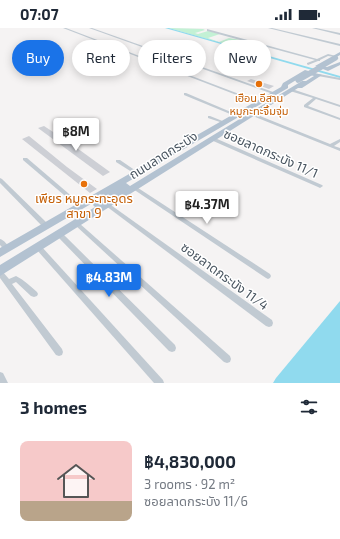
<!DOCTYPE html>
<meta charset="utf-8">
<style>
:root{--surface:#fff;--page:#f6f6f7;--text:#1f2937;--muted:#747a83;--accent:#1a73e8}
body{margin:0;font-family:"Exo 2","Noto Sans Thai",sans-serif;background:var(--page);color:var(--text);height:100vh;display:flex;flex-direction:column;font-size:15px;white-space:nowrap}
*{box-sizing:border-box;margin:0}
p{font-size:13px;color:var(--muted)}
.icon{flex:none;width:22px;height:22px;fill:none;stroke:currentColor;stroke-width:2;stroke-linecap:round;stroke-linejoin:round}
.map{position:relative;height:355px;overflow:hidden}
.panel{display:flex;flex-direction:column;background:var(--surface);flex:1}
.panel>*{flex:none}
.top-card{position:absolute;left:12px;top:12px;width:316px;height:36px;display:flex;gap:8px}
.price{position:absolute;translate:-50% -34px;padding:0 9px;border-radius:4px;background:#fff;color:#222;font-size:13px;line-height:26px;filter:drop-shadow(0 1px 2px #0008)}
.price::after{content:'';position:absolute;left:50%;top:24px;width:12px;height:9px;margin-left:-6px;background:inherit;clip-path:polygon(0 0,100% 0,50% 100%)}
.price.selected{background:var(--accent);color:#fff}
ul{padding:0;list-style:none}
li{display:flex;align-items:center;gap:12px;height:100px;padding:0 20px}
li span{display:grid;place-items:center;flex:none;width:112px;height:80px;border-radius:8px;color:#555}
li>.icon{margin-inline-start:auto}
span .icon{width:48px;height:48px;fill:#fffc;stroke-width:1}
li b{font-size:17px}
h2{display:flex;justify-content:space-between;align-items:center;height:48px;padding:0 20px;font-size:17px}
.tag{padding:0 14px;border-radius:18px;background:var(--surface);box-shadow:0 2px 10px #0003;font-size:14px;line-height:36px}
.tag.selected{background:var(--accent);color:#fff}
.status{display:flex;justify-content:space-between;align-items:center;height:28px;padding:0 20px;background:var(--surface);direction:ltr}
.status svg{height:11px;fill:currentColor}
.map>svg:first-child{display:block}
.green{fill:#c3f1d5}
.water{fill:#90daee}
.lines{fill:none;stroke-linecap:round;stroke-linejoin:round}
.canal{fill:#90daee;fill-rule:evenodd}
.building{fill:#cdcfd5}
.minor{fill:#c1cad2;fill-rule:evenodd}
.primary{fill:#b3c2d1;fill-rule:evenodd}
.primary-bridge-far1{stroke:#b3c2d1;stroke-width:4.5}
.primary-bridge{stroke:#b3c2d1;stroke-width:5.5}
.food-dot{fill:#e8710a;stroke:#fff;stroke-width:1.5}
.labels{text-anchor:middle;dominant-baseline:central;stroke-width:3;stroke-linejoin:round;paint-order:stroke}
.far-food-label{font-size:11px;fill:#c56008;stroke:#fff}
.street-label{font-size:13px;fill:#4a5661;stroke:#fff}
.food-label{font-size:13px;fill:#c56008;stroke:#fff}
</style>
<div class="status"><b>07:07</b><svg viewBox="0 0 49 12"><path d="M0 12V9h3v3zM5 12V6h3v6zM10 12V3h3v9zM15 12V0h3v12zM26 1h20v11H26zM47 4h2v5h-2z"/></svg></div>
<div class="map">
<svg width="340" height="355" viewBox="0 0 340 355">
<rect width="100%" height="100%" fill="#f5f3f3"/>
<path class="green" d="M169,0L203,1L205,2L195,5L198,6L208,3L220,6L208,10L219,14L229,10L240,12H242H236L228,15L239,19L250,15L265,19L258,22L271,26L266,28Z"/>
<path class="water" d="M340,273V355H273L276,350Z"/>
<g class="lines">
<path class="canal" d="M165,0H169L340,48V50Z"/>
</g>
<g class="building">
<path d="M251,51L274,58L269,61L247,53Z"/>
<path d="M44,98L70,115L110,144L103,148L38,100Z"/>
<path d="M29,108L67,139L97,161L90,165L22,111Z"/>
</g>
<g class="lines">
<g class="minor">
<path d="M63,0H66L260,74L257,75Z"/>
<path d="M89,0H92L276,65L273,66Z"/>
<path d="M268,0H272L340,16V18Z"/>
<path d="M312,0H316L340,5V7Z"/>
<path d="M207,1L317,31L328,26L336,28L335,29L328,28L320,32V33H318L308,37L307,36V35L315,32L207,3Z"/>
<path d="M319,46L340,50V52L318,48L317,47Z"/>
<path d="M290,61H292L340,77V79L316,71L308,78L340,90V92L304,79V77L313,70L290,63Z"/>
<path d="M184,65H186L238,87L235,88L184,67Z"/>
<path d="M253,86H255L330,116L340,111V114L334,118L340,120V123L253,88Z"/>
<path d="M208,88H210L225,94L223,95L208,90Z"/>
<path d="M211,110H215L322,157L323,158L320,160L318,159L211,112Z"/>
<path d="M23,130H27L82,177L83,178L82,179H78L23,132Z"/>
<path d="M116,132H120L139,145L137,146H135L116,134Z"/>
<path d="M0,150L2,151L48,196L49,198L48,200H44L0,155Z"/>
<path d="M135,158L270,246L271,248L270,250L268,251L266,250L133,161L132,160Z"/>
<path d="M108,175L272,292L273,295L272,298L269,299L266,298L106,178L105,177Z"/>
<path d="M77,194L79,195L230,328L231,331L230,334L227,335L224,334L75,197L74,196L75,195Z"/>
<path d="M58,205H62L175,317L176,320L175,323L172,324L169,323L58,209L57,207Z"/>
<path d="M0,211C4,212 8,217 10,221L9,223C5,224 3,220 0,217Z"/>
<path d="M37,218H41L163,352L164,355H154L37,222L36,220Z"/>
<path d="M0,242L2,243L9,251L16,248C24,252 30,258 37,264L38,266L37,268L34,269L31,268L16,254L12,256L62,321L63,324L62,327L59,328L56,327L0,250Z"/>
<path d="M0,344L3,345L8,355H0Z"/>
</g>
<g class="primary">
<path d="M340,24V27L321,38L327,39L340,34V37L328,43L315,38Z"/>
<path d="M305,42L322,47L302,60H298L0,248V237L95,179L93,177L96,173L0,229V220L281,59L283,55ZM306,46L314,48L306,53H302L130,158L126,155L288,60V57Z"/>
</g>
<path class="primary-bridge-far1" d="M319,40L336,30"/>
<path class="primary-bridge" d="M298,52L321,39"/>
</g>
<g class="food-dot">
<circle cx="259" cy="56" r="4"/>
<circle cx="84" cy="156" r="4"/>
</g>
<g class="labels">
<g class="far-food-label">
<text x="259" y="69">เฮือน อีสาน<tspan x="259" dy="13">หมูกะทะจิ้มจุ่ม</tspan></text>
</g>
<g class="street-label">
<text transform="translate(271 125) rotate(24)">ซอยลาดกระบัง 11/1</text>
<text transform="translate(163 127) rotate(-32)">ถนนลาดกระบัง</text>
<text transform="translate(225 248) rotate(36)">ซอยลาดกระบัง 11/4</text>
</g>
<g class="food-label">
<text x="84" y="170">เพียร หมูกระทะอุดร<tspan x="84" dy="15">สาขา 9</tspan></text>
</g>
</g>
</svg>
<b class="price" style="left:76px;top:124px">฿8M</b>
<b class="price" style="left:207px;top:197px">฿4.37M</b>
<b class="price selected" style="left:109px;top:270px">฿4.83M</b>
<div class="top-card">
<a class="tag selected">Buy</a>
<a class="tag">Rent</a>
<a class="tag">Filters</a>
<a class="tag">New</a>
</div>
</div>
<section class="panel">
<h2>3 homes<svg class="icon" aria-label="filters" viewBox="0 0 24 24"><path d="M4 7h16M4 17h16"/><circle cx="9" cy="7" r="2"/><circle cx="15" cy="17" r="2"/></svg></h2>
<ul>
<li><span style="background:linear-gradient(#f6c9c9 75%,#b9a48a 0)"><svg class="icon" aria-label="home" viewBox="0 0 24 24"><path d="M3 11l9-7 9 7M6 9v11h12V9"/></svg></span><div><b>฿4,830,000</b><p>3 rooms · 92 m²</p><p>ซอยลาดกระบัง 11/6</p></div></li>
</ul>
</section>
